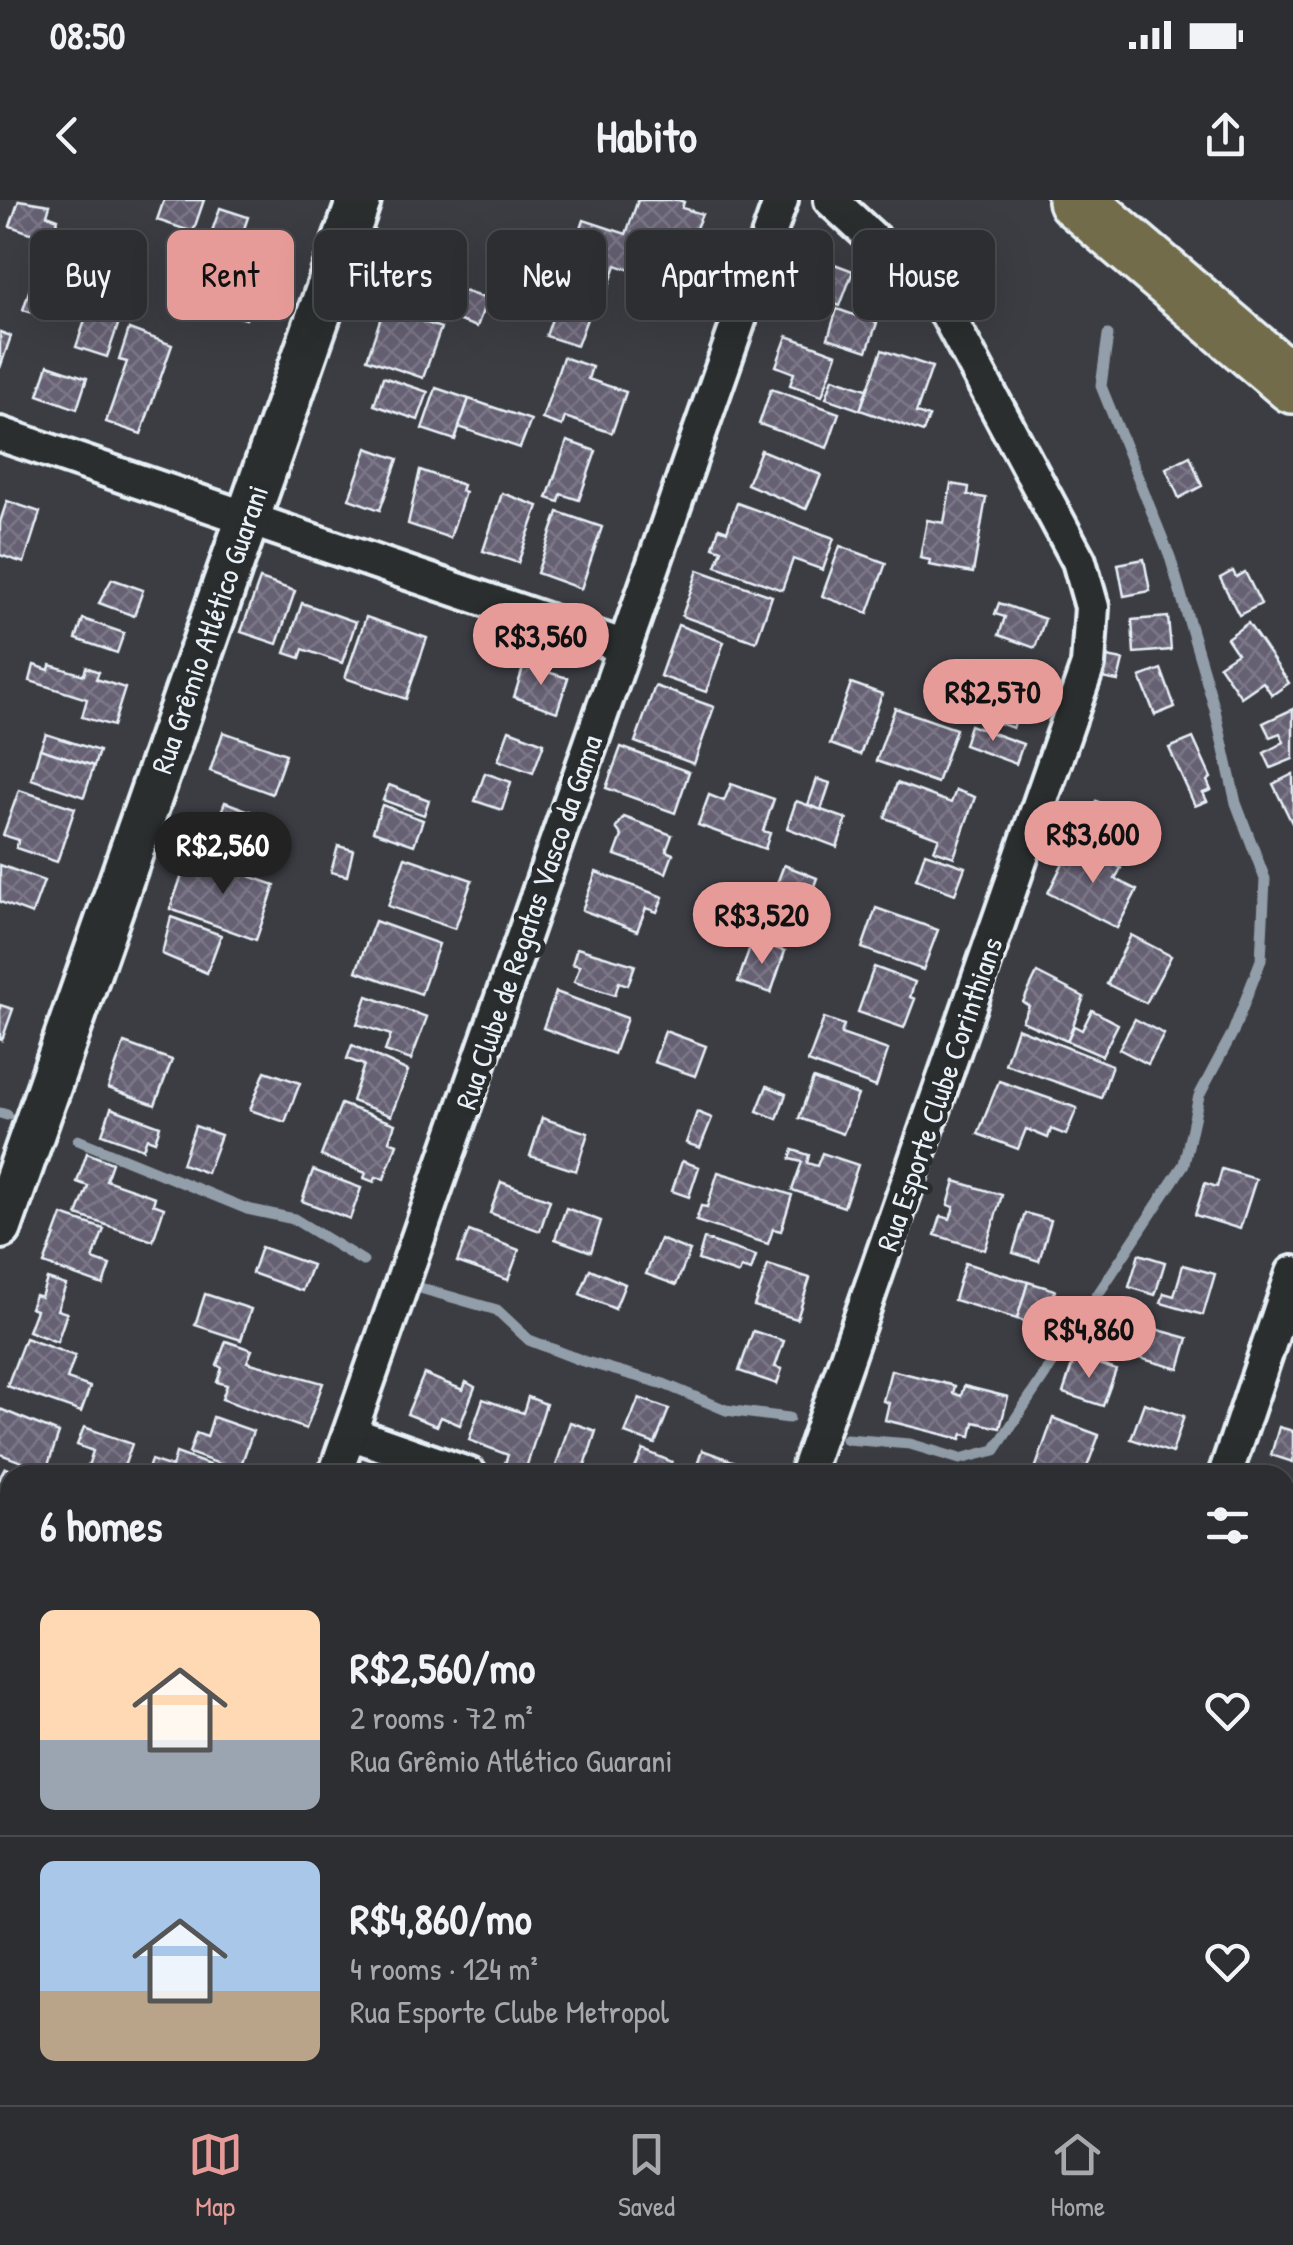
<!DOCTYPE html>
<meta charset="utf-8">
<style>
:root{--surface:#2d2e32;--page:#393a3e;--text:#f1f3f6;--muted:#a7a8ac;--line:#484a4d;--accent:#e69b98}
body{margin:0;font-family:"Patrick Hand",sans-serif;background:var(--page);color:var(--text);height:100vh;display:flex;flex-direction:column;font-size:38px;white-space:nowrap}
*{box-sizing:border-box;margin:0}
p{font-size:32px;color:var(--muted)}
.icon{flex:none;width:55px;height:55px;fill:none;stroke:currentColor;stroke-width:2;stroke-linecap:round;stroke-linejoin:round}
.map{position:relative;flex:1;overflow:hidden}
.panel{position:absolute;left:0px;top:1265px;width:1295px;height:640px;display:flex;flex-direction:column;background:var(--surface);border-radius:30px 30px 0 0;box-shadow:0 10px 40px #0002,0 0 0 2px var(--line)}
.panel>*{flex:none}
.guide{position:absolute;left:30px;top:30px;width:1235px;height:90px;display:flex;gap:20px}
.price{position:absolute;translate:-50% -85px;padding:0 22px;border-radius:35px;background:var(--accent);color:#111;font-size:32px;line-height:65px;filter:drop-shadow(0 2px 5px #0008)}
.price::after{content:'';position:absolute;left:50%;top:60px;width:30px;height:22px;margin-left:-15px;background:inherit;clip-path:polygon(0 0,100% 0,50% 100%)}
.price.active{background:#222;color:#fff}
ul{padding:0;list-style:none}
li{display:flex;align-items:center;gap:30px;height:250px;padding:0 40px}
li+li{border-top:2px solid var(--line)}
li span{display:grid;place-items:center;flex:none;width:280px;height:200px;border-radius:15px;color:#555}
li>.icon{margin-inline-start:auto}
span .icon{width:120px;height:120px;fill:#fffc;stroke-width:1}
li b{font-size:42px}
h2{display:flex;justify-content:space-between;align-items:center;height:120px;padding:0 40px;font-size:42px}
.chip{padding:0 35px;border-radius:15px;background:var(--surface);box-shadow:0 10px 40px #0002,0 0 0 2px var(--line);font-size:35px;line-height:90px}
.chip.active{background:var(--accent);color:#111}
.status{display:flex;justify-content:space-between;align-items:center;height:70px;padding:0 50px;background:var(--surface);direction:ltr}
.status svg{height:28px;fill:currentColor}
header{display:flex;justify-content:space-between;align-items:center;height:130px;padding:0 40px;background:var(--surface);font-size:45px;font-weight:800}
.dock{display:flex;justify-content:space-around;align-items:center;height:140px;border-top:2px solid var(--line);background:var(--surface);font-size:28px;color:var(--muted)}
.dock a{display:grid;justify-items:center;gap:5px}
.dock .active{color:var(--accent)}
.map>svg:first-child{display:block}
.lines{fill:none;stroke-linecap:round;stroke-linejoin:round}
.stream{stroke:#929ea9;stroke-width:11}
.building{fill:url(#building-cross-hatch);stroke:#e8f1f8;stroke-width:2.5}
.minor-casing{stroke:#e8f1f8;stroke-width:40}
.tertiary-casing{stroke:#e8f1f8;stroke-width:50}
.trunk-casing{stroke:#e8f1f8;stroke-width:62}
.minor{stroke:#2a2d2e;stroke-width:32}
.tertiary{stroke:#2a2d2e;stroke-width:42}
.trunk{stroke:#726c4b;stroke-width:55}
.labels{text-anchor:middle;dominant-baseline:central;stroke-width:10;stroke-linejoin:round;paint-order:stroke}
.street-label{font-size:30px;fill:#e8f1f8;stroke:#2a2d2e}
</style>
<div class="status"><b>08:50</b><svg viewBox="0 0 49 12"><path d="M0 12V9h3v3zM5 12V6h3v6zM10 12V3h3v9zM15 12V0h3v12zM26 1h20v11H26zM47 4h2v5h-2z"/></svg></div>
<header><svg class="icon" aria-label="back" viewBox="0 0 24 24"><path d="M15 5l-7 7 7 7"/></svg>Habito<svg class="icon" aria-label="share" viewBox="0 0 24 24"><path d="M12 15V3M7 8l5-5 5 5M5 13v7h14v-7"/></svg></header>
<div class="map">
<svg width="1293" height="1905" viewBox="0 0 1293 1905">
<defs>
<pattern id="building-cross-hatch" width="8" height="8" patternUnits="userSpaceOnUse" patternTransform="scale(2.5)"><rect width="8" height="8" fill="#666173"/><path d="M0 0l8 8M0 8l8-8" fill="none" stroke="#7c7888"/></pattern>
</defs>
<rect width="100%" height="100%" fill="#3c3d43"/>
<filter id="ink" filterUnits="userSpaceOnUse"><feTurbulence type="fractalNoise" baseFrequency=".01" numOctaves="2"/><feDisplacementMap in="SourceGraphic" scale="20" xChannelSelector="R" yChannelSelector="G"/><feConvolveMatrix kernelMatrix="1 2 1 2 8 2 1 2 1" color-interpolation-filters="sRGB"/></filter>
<g filter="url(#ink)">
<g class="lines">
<g class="stream">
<path d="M0,913L7,915"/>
<path d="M78,940L247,1009L294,1019L363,1061"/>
<path d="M420,1088L497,1110L529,1140L583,1161L664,1184L726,1210L789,1218"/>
<path d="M846,1239L910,1244L960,1259L995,1250L1184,964L1199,896L1233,832L1261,760L1265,679L1236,603L1215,510L1170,357L1101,186L1108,135"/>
</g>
</g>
<g class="building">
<path d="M19,0L50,5L47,15L58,19L51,40L10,26Z"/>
<path d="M164,0H204L193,32L157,20Z"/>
<path d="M638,0H679L684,2L682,8L702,14L672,84L616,65L603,103L561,88L584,20L626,34Z"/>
<path d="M220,8L248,17L238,47L210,37Z"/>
<path d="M800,51L853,71L840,106L787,87Z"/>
<path d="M225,60L261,72L246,119L220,111L225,95L204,88L211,66L221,69Z"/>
<path d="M411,73L487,99L477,127L401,101Z"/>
<path d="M33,79L59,88L49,118L23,110Z"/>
<path d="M551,103L588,116L577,146L546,136L553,116L547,113Z"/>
<path d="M90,106L121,116L107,157L76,147Z"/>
<path d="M384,108L441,128L423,178L367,159Z"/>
<path d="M837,109L877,123L867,151L828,138Z"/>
<path d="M129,129L172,145L141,234L106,222L127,162L119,160Z"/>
<path d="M0,132L11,136L0,168Z"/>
<path d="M787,136L837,154L822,196L790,185L794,173L776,166Z"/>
<path d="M882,150L932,167L916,213L929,217L923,232L860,210Z"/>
<path d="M563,157L592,167L588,179L626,192L612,233L565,217L562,226L542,219Z"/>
<path d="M48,165L87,178L77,209L38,195Z"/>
<path d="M383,177L428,192L418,220L374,205Z"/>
<path d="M833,178L867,189L860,210L826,198Z"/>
<path d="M436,188L469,199L455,240L422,229Z"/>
<path d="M771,189L839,213L827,248L759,224Z"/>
<path d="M469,199L531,220L520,248L459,227Z"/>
<path d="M567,241L596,251L579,300L561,294L559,302L547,298Z"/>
<path d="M367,248L398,259L380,310L349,299Z"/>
<path d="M761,250L821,275L806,309L747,284Z"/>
<path d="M1190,256L1202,286L1179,298L1166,268Z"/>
<path d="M420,270L463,285L461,291L465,292L450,338L408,324Z"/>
<path d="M951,284L969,287L968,295L986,298L973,373L929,365L930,360L920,358L927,320L944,323Z"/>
<path d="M502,293L538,306L518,363L483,351Z"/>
<path d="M7,301L40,312L24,363L0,355V322Z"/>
<path d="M737,303L834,338L823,370L793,359L782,390L716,366L722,350L713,347L719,328L727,331Z"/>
<path d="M558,312L602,327L581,389L537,373Z"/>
<path d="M840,346L886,363L868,413L822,396Z"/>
<path d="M1144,359L1150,391L1124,396L1118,364Z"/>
<path d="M698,370L772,396L756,442L682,416Z"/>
<path d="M1233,371L1236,377L1245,372L1261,404L1239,415L1220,378Z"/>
<path d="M112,379L143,390L134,416L99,403Z"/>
<path d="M260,379L295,391L277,444L241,432Z"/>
<path d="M302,403L356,422L342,463L303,449L300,458L285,453Z"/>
<path d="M999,403L1045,419L1035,448L999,435L1005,417L995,414Z"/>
<path d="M366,417L427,438L406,499L345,478Z"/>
<path d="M1168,417L1171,450L1134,453L1132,420Z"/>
<path d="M83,419L124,433L117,453L76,439Z"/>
<path d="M1248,423L1289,483L1272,495L1263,482L1241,497L1219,465L1237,453L1227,438Z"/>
<path d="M678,425L724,442L706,492L660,476Z"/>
<path d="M1107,457L1123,460L1118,481L1102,478Z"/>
<path d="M976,458L1012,470L1006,488L1025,494L1013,528L938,502L949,469L970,476Z"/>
<path d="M34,465L49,470L50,465L84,475L86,467L99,472L96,479L125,488L113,526L82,517L87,499L30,481Z"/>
<path d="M524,465L568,478L557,512L514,497Z"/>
<path d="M1161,469L1175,507L1155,515L1140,477Z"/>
<path d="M851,483L882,494L860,555L830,544Z"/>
<path d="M655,486L714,507L694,564L635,542Z"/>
<path d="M895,508L956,529L937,583L876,561Z"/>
<path d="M1293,509V559L1271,568L1264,553L1284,542L1280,533L1270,537L1263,523Z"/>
<path d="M970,525L1023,544L1016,564L964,545Z"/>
<path d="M509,530L544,543L533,573L498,560Z"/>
<path d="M223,532L286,554L272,594L210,571Z"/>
<path d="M46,534L99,551L94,566L40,549Z"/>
<path d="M1193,538L1211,578L1207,581L1211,590L1203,593L1207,601L1195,606L1169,548Z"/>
<path d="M621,547L689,572L675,613L606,588Z"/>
<path d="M40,549L94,566L84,597L31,579Z"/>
<path d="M485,573L511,582L502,610L475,601Z"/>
<path d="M1293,574V622L1292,623L1273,584Z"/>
<path d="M817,579L830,583L821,610L808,605Z"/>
<path d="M897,583L951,603L956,590L975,597L954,657L934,650L939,638L885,618Z"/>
<path d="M731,584L774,599L763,631L770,633L765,649L698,625L709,595L724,601Z"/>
<path d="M389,585L429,600L424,615L383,600Z"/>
<path d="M19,590L75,608L57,662L16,648L19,640L3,635Z"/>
<path d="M796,601L847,619L837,647L787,628Z"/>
<path d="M1096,601L1149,626L1134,657L1081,632Z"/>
<path d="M225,602L255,613L245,638L215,627Z"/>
<path d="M382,605L423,620L414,645L373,631Z"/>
<path d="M624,617L672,635L666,651L673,654L666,673L615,655L622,636L616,628Z"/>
<path d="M1073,643L1121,668L1115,679L1137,690L1117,728L1048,693Z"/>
<path d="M338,646L353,650L347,676L331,672Z"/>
<path d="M925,653L965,667L955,694L916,679Z"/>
<path d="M189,655L275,685L256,740L170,709Z"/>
<path d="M405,657L472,680L455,729L388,706Z"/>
<path d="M0,665L44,681L32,714L0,702Z"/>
<path d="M784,665L817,678L795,738L761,726Z"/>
<path d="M596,672L663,697L657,712L646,708L637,731L582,710Z"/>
<path d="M876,708L938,730L923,770L862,748Z"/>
<path d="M171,717L221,735L207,773L162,754Z"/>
<path d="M375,721L439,744L421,794L356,771Z"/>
<path d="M1131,735L1171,756L1146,803L1107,784Z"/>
<path d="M752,741L785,751L771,793L738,782Z"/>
<path d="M577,748L635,765L628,785L619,782L615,795L574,782L580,766L572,764Z"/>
<path d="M874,767L915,782L910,797L915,799L904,828L858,812Z"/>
<path d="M1037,773L1084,797L1067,841L1022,821L1029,806L1023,802Z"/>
<path d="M556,792L627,818L614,854L543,828Z"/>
<path d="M367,796L427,817L411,860L385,851L391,835L357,824Z"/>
<path d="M0,805L13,809L2,840L0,839Z"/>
<path d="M1092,810L1118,824L1102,856L1067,841L1074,826L1082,830Z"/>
<path d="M824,818L844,825L841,834L888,850L876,887L808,862Z"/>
<path d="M1135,819L1164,834L1148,864L1119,849Z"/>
<path d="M1017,828L1112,865L1101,898L1005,864Z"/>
<path d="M665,831L706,846L695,876L654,862Z"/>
<path d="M124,843L172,860L155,905L108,888Z"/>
<path d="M352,845L408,871L391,916L352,901L364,865L347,859Z"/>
<path d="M265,871L300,883L285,922L250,910Z"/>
<path d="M813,879L858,895L843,934L799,918Z"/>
<path d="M999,881L1077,908L1066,935L1051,929L1048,938L1026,929L1018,949L978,934Z"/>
<path d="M767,886L786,894L777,919L757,911Z"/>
<path d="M341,904L395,924L389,941L397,944L384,979L376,977L374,982L364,978L366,973L321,956Z"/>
<path d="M111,908L160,926L155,941L147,938L143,949L102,934Z"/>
<path d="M697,912L712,918L700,948L686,943Z"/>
<path d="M542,918L588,933L576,971L530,956Z"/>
<path d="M195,926L221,935L207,973L182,964Z"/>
<path d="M793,950L809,955L807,963L817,966L822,953L858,965L844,1007L792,990L802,962L790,959Z"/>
<path d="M87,953L112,963L106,980L155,997L153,1004L164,1008L153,1041L77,1015L88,986L77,982Z"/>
<path d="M682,961L699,967L689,997L672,991Z"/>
<path d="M1222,969L1256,979L1240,1029L1195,1015L1205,983L1217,987Z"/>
<path d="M313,970L361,988L350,1019L302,1001Z"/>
<path d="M718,972L792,995L781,1031L773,1029L768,1044L696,1021L701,1006L707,1007Z"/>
<path d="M955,981L1002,995L985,1050L935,1035L941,1016L950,1019L954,1007L948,1005Z"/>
<path d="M501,982L550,1000L540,1031L490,1013Z"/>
<path d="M566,1008L601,1021L591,1052L555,1039Z"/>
<path d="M1025,1013L1051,1020L1039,1061L1013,1053Z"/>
<path d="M62,1015L104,1029L93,1059L110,1065L103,1085L44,1064Z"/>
<path d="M469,1031L519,1050L508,1080L457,1062Z"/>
<path d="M660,1039L690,1051L676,1085L646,1074Z"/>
<path d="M704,1039L756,1056L751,1071L741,1068L739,1074L698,1060Z"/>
<path d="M261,1047L312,1065L302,1091L252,1073Z"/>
<path d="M1139,1054L1165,1062L1155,1095L1129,1087Z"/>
<path d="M965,1063L1028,1082L1017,1119L954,1100Z"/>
<path d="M768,1065L810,1078L797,1119L754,1106Z"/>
<path d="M1183,1065L1215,1074L1203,1115L1161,1103L1164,1093L1174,1096Z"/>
<path d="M590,1069L625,1084L615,1109L580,1094Z"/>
<path d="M47,1079L66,1085L57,1110L67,1113L57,1142L28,1131L36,1110L30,1108L35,1095L41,1097Z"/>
<path d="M1028,1082L1055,1090L1044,1127L1017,1119Z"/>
<path d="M205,1094L251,1109L241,1140L195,1125Z"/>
<path d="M1126,1121L1188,1138L1179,1169L1117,1152Z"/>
<path d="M753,1131L784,1141L775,1167L782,1169L777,1184L739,1171Z"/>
<path d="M25,1138L75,1156L67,1179L90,1187L81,1212L7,1186Z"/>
<path d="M226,1141L252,1150L247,1162L323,1183L306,1229L222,1199L227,1185L217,1182L222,1168L217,1165Z"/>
<path d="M1075,1156L1116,1170L1103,1206L1063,1193Z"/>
<path d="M891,1170L955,1186L953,1193L961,1196L964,1186L1008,1197L1000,1228L974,1222L971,1236L963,1234L961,1239L885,1220L889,1203L883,1201Z"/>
<path d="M424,1174L463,1190L466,1182L475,1187L460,1225L441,1217L437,1226L407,1214Z"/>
<path d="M528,1197L546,1204L525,1271L505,1263L508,1255L469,1240L483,1199L523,1213Z"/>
<path d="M639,1198L669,1209L655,1244L625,1233Z"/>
<path d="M1144,1203L1184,1216L1172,1253L1131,1239Z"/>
<path d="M0,1209L59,1233L46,1271L0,1254Z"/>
<path d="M213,1217L253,1231L239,1271L189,1253L196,1233L207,1237Z"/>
<path d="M1053,1218L1099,1235L1084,1275H1033Z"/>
<path d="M570,1222L596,1231L582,1275L555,1269Z"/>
<path d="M84,1227L132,1244L121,1275H85L93,1251L77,1245Z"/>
<path d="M1279,1227L1293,1231V1262L1271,1255Z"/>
<path d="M643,1250L672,1262L667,1275H632Z"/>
<path d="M702,1250L744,1265L740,1275H694Z"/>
<path d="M176,1253L218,1268L215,1275H146L151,1260L172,1267Z"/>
<path d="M1101,1266L1128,1275H1098Z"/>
<path d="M5,1268L26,1275H10V1329L0,1325V1277Z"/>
<path d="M0,1349L6,1352L0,1385Z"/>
<path d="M0,1516L10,1519L5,1541L0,1540Z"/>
<path d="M10,1761V1809L0,1806V1789Z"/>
<path d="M169,1895H215L211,1905H166Z"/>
<path d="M392,1895H439L436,1905H389Z"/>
<path d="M482,1895H529L525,1905Z"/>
<path d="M647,1895H721L717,1905H677Z"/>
<path d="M1066,1895H1121L1118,1905H1063Z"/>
<path d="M1199,1895H1225L1222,1905L1196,1904Z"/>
<path d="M456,1896L484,1905H453Z"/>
</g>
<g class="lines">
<g class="minor-casing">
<g id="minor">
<path d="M0,234L625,447"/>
<path d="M350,1233L470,1275"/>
<path d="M335,1275L781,0"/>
<path d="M806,1275L1088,465L1092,407L1079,361L947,114L920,82L831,0"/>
<path d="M1225,1275L1293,1073"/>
<path d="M1285,1565L1293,1568"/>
<path d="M115,1905L118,1895"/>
<path d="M587,1905L591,1895"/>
<path d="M1014,1905L1017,1895"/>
</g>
</g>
<g class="tertiary-casing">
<path id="tertiary" d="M0,1027L359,0"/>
</g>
<g class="trunk-casing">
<path id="trunk" d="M1076,0L1293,185"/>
</g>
<use href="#minor" class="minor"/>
<use href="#tertiary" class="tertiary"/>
<use href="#trunk" class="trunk"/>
</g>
</g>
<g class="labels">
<g class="street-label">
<text transform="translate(209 429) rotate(-71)">Rua Grêmio Atlético Guarani</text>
<text transform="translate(528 722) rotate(-71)">Rua Clube de Regatas Vasco da Gama</text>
<text transform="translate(939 894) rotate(-71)">Rua Esporte Clube Corinthians</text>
</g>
</g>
</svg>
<b class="price" style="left:541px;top:488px">R$3,560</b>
<b class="price" style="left:993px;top:544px">R$2,570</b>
<b class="price" style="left:1093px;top:686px">R$3,600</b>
<b class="price active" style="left:223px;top:697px">R$2,560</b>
<b class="price" style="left:762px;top:767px">R$3,520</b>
<b class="price" style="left:1089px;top:1181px">R$4,860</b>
<div class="guide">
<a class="chip">Buy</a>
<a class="chip active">Rent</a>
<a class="chip">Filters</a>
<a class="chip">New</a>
<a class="chip">Apartment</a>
<a class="chip">House</a>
</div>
<section class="panel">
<h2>6 homes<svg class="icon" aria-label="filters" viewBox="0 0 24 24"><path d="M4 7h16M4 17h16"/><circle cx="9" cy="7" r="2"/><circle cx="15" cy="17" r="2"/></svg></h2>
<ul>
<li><span style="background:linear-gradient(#ffd9b3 65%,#9aa5b1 0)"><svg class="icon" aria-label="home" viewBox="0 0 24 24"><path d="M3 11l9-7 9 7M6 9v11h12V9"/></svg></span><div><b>R$2,560/mo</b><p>2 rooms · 72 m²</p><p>Rua Grêmio Atlético Guarani</p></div><svg class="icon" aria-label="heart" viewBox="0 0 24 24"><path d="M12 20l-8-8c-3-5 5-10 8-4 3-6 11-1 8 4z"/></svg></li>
<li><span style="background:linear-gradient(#a9c7e8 65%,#b9a48a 0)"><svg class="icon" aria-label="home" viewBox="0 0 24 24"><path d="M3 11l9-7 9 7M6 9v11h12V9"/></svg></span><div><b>R$4,860/mo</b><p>4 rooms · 124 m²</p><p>Rua Esporte Clube Metropol</p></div><svg class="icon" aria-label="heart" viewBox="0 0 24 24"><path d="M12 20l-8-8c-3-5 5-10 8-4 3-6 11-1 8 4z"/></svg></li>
</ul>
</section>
</div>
<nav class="dock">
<a class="active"><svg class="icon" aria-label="map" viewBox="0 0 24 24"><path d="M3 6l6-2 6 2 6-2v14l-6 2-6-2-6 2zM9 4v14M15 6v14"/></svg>Map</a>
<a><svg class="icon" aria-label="saved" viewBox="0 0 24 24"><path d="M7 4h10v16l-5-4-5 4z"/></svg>Saved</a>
<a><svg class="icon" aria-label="home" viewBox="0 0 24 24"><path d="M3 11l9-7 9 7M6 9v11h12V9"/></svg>Home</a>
</nav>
